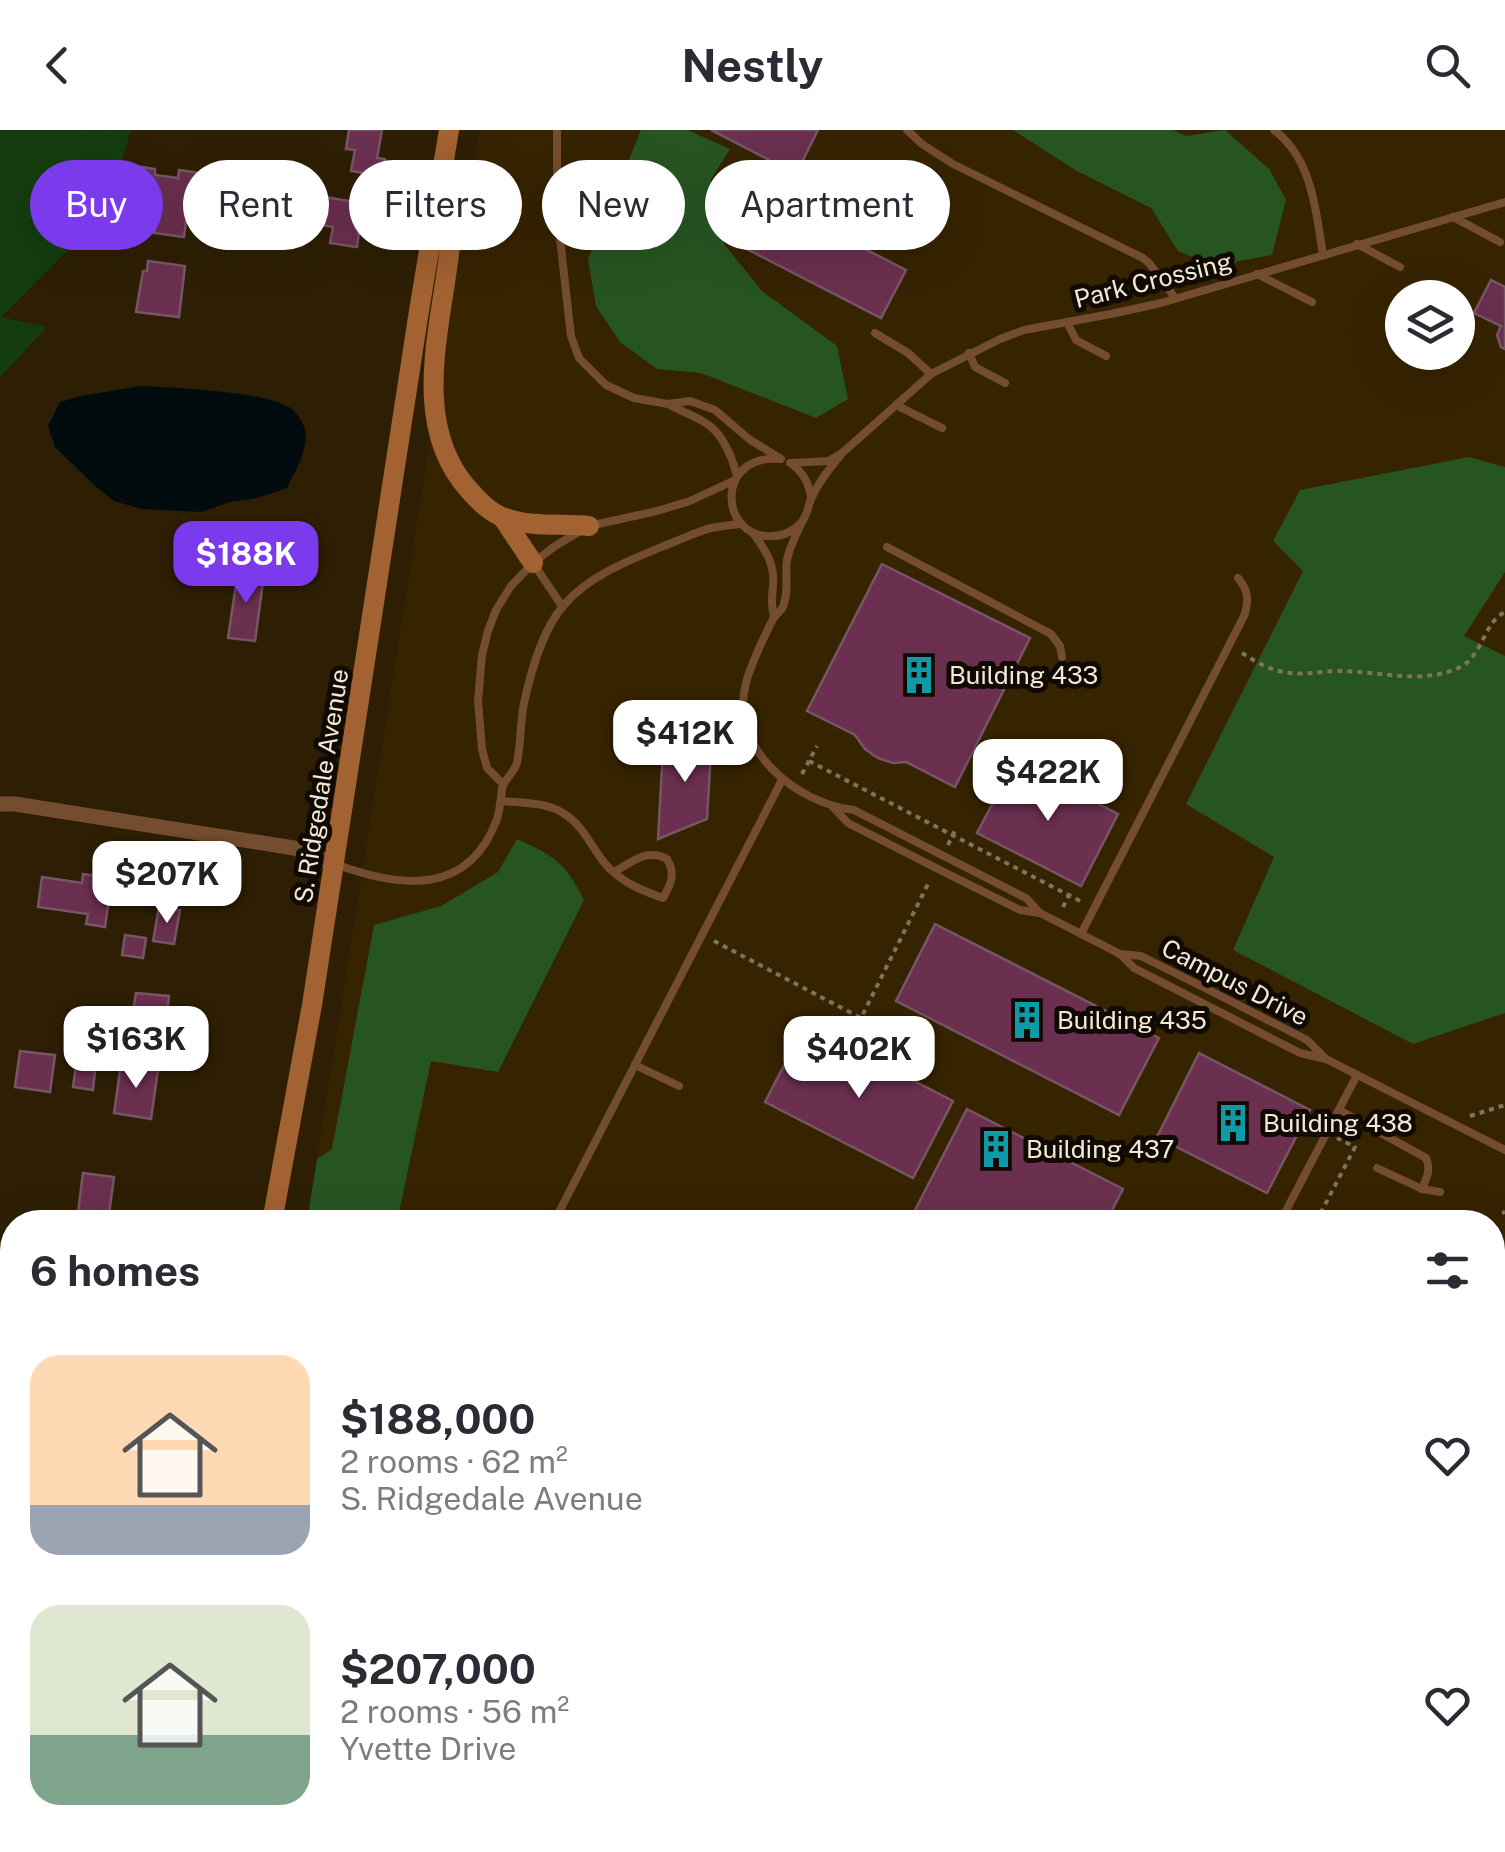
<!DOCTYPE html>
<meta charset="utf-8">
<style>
:root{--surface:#fff;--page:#f2f2f3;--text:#2b2b33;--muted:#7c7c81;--accent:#7c3aed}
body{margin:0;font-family:"Public Sans",sans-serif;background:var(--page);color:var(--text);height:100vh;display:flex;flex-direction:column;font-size:38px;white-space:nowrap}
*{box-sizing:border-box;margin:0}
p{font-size:32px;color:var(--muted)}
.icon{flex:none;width:55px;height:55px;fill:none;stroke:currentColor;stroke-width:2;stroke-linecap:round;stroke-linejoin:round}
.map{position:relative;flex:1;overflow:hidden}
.drawer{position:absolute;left:0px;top:1080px;width:1505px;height:642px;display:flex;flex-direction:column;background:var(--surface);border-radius:40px 40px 0 0;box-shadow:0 10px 40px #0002}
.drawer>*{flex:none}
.guide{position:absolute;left:30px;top:30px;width:1000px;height:90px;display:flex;gap:20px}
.fabs{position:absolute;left:1385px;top:150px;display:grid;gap:20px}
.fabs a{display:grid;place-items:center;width:90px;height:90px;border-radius:50%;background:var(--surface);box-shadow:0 10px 40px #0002;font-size:50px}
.price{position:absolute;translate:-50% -85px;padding:0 22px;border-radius:20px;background:#fff;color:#222;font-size:32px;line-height:65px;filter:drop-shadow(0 2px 5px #0008)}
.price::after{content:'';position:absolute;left:50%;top:60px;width:30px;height:22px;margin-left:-15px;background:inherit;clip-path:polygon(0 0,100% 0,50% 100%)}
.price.current{background:var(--accent);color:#fff}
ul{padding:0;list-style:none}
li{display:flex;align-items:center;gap:30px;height:250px;padding:0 30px}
li span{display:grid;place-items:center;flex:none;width:280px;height:200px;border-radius:30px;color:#555}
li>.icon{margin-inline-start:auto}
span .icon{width:120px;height:120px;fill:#fffc;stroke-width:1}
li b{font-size:42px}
h2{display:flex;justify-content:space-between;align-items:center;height:120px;padding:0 30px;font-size:42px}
.tag{padding:0 35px;border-radius:45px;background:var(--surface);box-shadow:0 10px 40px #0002;font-size:35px;line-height:90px}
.tag.current{background:var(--accent);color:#fff}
header{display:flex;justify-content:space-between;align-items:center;height:130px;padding:0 30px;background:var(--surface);font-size:45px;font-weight:700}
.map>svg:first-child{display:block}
.built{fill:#362300;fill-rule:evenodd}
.green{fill:#143d0f}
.forest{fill:#275521}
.water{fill:#020b0d}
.building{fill:#6b2f50;stroke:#765665;stroke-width:2.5}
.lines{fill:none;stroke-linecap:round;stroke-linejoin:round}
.path{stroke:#80735d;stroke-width:4;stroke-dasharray:5 5;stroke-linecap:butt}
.lane{stroke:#744c2f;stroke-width:8}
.street{stroke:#744c2f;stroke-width:15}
.secondary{stroke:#a26231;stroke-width:20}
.labels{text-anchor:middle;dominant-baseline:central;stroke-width:10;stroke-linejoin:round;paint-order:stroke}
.street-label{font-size:25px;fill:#f3e9da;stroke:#110a02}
.poi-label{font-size:25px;fill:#f3e9da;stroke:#110a02;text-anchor:start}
</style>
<header><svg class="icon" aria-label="back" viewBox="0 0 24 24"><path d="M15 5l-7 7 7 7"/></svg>Nestly<svg class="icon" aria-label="search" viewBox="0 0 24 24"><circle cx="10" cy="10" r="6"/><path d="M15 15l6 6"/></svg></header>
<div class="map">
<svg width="1505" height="1722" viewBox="0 0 1505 1722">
<rect width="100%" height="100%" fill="#2e1f04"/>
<path class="built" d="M479,0H1505V1329L1493,1318L1492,1092H307ZM1402,168H1458V222H1402Z"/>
<path class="green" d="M0,0H131L106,82L1,187L47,197L0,247Z"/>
<g class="forest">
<path d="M641,0H687L730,19L711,49L713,81L724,114L762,161L837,216L848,269L816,288L701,243L657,239L620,212L596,176L588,129Z"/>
<path d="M1013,0H1173L1186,6L1225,0L1269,39L1286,70L1272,125L1213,136L1178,121L1151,78L1077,41Z"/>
<path d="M1469,327L1505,337V442L1464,506L1505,526V883L1413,914L1233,820L1274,727L1186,674L1303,441L1273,411L1300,360Z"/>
<path d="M517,709C554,726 565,732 584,770L498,942L431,931L397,1092H307L317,1029L332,1019L374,795L441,776L498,742Z"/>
<path d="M1505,1189V1329L1493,1318L1492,1197Z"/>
</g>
<path class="water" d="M141,256C172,258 273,261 293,280C297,283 304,295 305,299C309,319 295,342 287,358L257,368L230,372L202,382L141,379L114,371L94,355L55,317L48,296L60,272L81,266Z"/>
<g class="building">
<path d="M349,0H382L377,28L385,29L383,46L351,41L355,20L346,19Z"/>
<path d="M711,0H818L796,44Z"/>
<path d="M136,36L155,39V45L178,48L179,40L207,44L204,71L189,69L184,107L154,103L156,92L145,90L148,65L133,63Z"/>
<path d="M758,64L906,140L881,188L733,112Z"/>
<path d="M325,67L367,74L362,102H359L357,117L330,113L333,97L321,95Z"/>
<path d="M148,131L185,136L179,187L136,182L143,141H147Z"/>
<path d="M1491,150L1505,157V219L1501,217L1497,205L1501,196L1474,183Z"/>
<path d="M882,434L1030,508L955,657L906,632L893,633L878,628L865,619L855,605L807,581Z"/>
<path d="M238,441L264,445L255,511L228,508Z"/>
<path d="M712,602L707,689L658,709L663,619Z"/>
<path d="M1015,631L1118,684L1081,756L977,703Z"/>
<path d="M83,744L112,748L105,797L86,794L88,784L38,777L42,747L82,753Z"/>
<path d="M159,777L180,780L174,814L153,811Z"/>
<path d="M935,794L1159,908L1119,985L896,871Z"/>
<path d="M125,805L146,808L143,828L122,825Z"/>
<path d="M136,863L169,866L165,899L142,896L144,882L133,881Z"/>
<path d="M805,895L953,971L913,1048L765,972Z"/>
<path d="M20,921L55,925L50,962L15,957Z"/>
<path d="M1199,923L1310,980L1267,1063L1157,1007Z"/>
<path d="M77,928L96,931L93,960L73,957Z"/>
<path d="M121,934L158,940L151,989L114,983Z"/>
<path d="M967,979L1123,1059L1106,1092H909Z"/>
<path d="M83,1043L114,1047L108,1092L77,1090Z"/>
<path d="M1492,1389L1502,1390L1501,1414L1492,1413Z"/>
<path d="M32,1710H60L59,1722H30Z"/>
<path d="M269,1710H302L300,1722H267Z"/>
<path d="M399,1710H449V1719L400,1722Z"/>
<path d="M750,1710H803L802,1718Z"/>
</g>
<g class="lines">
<g class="path">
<path d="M1242,523C1255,531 1269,540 1284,542C1303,546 1320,541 1339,541C1378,541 1426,556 1462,536C1483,524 1484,492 1505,482"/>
<path d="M809,631L1084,773"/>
<path d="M802,644L817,616"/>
<path d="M948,715L956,698"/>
<path d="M1063,777L1069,765"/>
<path d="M714,811L861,888L930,750"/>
<path d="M1470,986L1505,975"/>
<path d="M1502,1083L1505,1082"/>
<path d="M1316,1092L1355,1017L1337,1008"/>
</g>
<g class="lane">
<path d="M557,0V82L571,206L579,228L606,255L634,268L668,274L690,271L715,280L749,309L781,329"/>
<path d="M907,0L922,14L953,34L1143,128L1150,134L1175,168"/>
<path d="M1274,0C1312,28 1316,81 1323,125"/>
<path d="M1453,87L1500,112"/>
<path d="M1357,114L1400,137"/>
<path d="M1257,144L1312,172"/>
<path d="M1067,192L1076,210L1106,226"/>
<path d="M875,203L908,223L931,244"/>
<path d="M969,223L975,237L1005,253"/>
<path d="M668,274C680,281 693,285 704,292C722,302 732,327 737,346"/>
<path d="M896,275L942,298"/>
<path d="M780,329C713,324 720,410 773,406C783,406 794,401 801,393C808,385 808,374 813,365C820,350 830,338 840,326"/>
<path d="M790,333L828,331L841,324L931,244L1000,209L1024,200L1111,184L1161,173L1505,72"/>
<path d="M792,334C804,344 809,353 811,368"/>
<path d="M801,394C796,405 789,418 787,430C785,445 789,463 783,477C781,481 776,484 773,489C764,507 751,534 746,553C728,618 797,674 854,680L1026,768L1038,781"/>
<path d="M753,403C765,419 775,434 773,455C772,467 771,475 774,487"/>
<path d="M887,417L1051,504L1060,516L1062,527"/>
<path d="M533,433L562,476"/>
<path d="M503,654L487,638L482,619L478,571L482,525L488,501L496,480L511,456L533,433L555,416L589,396L657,381L690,371L735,350"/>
<path d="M501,671C521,673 546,672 563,683C585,696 592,720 608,737C623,753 643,761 663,768C671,754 676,744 667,729C647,718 632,732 614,742"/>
<path d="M834,678L848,693L936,738L1020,780L1040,783L1056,791L1120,824L1134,838L1300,923L1326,929L1505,1020"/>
<path d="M338,735C401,758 469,766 497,689C500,679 501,669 502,659C504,649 514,643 517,633C521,613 520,593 524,573C531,541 542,500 564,475C591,443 638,427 676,411C687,407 699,401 711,398C721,396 731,395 741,394"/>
<path d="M1081,804L1245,484C1249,468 1248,460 1238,448"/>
<path d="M1120,824L1141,826L1209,860L1307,910L1326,929"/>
<path d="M635,935L679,956"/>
<path d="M1339,980L1426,1028C1431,1040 1427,1047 1422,1059"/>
<path d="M1377,1038L1422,1059L1440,1062"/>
<path d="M559,1082L782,650"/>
<path d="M1280,1092L1357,945"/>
</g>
<g class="street">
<path d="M0,674H15L294,718L333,733"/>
<path d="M0,1647L12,1649"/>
<path d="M1492,1698H1505"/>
<path d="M689,1722L690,1710"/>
<path d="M1060,1722L1096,1710"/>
</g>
<g class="secondary">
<path d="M443,60C446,74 452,91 451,105C445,187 406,290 469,360C479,371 490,383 505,388C533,398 561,393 589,396"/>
<path d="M503,388L533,433"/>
<path d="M272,1092L312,875L419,181L449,0"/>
<path d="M159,1722L161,1710"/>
</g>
</g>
<defs>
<g id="building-bare" transform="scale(3)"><path d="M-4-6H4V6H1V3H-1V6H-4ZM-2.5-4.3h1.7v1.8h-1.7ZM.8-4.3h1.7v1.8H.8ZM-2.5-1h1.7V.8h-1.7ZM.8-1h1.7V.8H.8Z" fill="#0f9aa8" stroke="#110a02" stroke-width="2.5" paint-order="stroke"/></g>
</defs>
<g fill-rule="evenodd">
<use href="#building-bare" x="919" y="545"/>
<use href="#building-bare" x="1027" y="890"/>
<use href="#building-bare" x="1233" y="993"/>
<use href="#building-bare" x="996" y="1019"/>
</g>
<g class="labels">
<g class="street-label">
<text transform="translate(1153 150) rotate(-14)">Park Crossing</text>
<text transform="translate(321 656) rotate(-81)">S. Ridgedale Avenue</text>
<text transform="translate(1235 852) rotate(27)">Campus Drive</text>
</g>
<g class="poi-label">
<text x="949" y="545">Building 433</text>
<text x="1057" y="890">Building 435</text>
<text x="1263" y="993">Building 438</text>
<text x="1026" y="1019">Building 437</text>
</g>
</g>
</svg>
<div class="fabs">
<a><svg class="icon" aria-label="layers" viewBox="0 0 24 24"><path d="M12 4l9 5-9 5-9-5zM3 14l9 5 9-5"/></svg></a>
</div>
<b class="price current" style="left:246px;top:476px">$188K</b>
<b class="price" style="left:685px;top:655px">$412K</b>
<b class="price" style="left:1048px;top:694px">$422K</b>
<b class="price" style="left:167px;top:796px">$207K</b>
<b class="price" style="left:136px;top:961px">$163K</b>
<b class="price" style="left:859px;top:971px">$402K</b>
<div class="guide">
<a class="tag current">Buy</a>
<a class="tag">Rent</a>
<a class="tag">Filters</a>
<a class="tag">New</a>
<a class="tag">Apartment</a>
</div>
<section class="drawer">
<h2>6 homes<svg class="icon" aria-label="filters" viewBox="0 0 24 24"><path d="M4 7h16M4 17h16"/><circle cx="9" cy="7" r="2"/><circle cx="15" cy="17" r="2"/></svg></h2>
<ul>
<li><span style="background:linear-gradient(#ffd9b3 75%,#9aa5b1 0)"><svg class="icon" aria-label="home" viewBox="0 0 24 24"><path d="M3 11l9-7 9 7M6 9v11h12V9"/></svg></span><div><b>$188,000</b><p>2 rooms · 62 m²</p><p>S. Ridgedale Avenue</p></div><svg class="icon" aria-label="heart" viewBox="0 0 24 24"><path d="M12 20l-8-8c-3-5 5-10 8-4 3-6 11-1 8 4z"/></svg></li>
<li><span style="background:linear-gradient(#dfe7d0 65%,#7fa58c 0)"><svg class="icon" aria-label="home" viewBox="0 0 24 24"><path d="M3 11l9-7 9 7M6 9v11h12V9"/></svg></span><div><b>$207,000</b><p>2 rooms · 56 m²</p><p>Yvette Drive</p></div><svg class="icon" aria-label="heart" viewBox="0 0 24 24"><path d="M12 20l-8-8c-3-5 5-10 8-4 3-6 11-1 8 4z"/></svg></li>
</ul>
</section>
</div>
